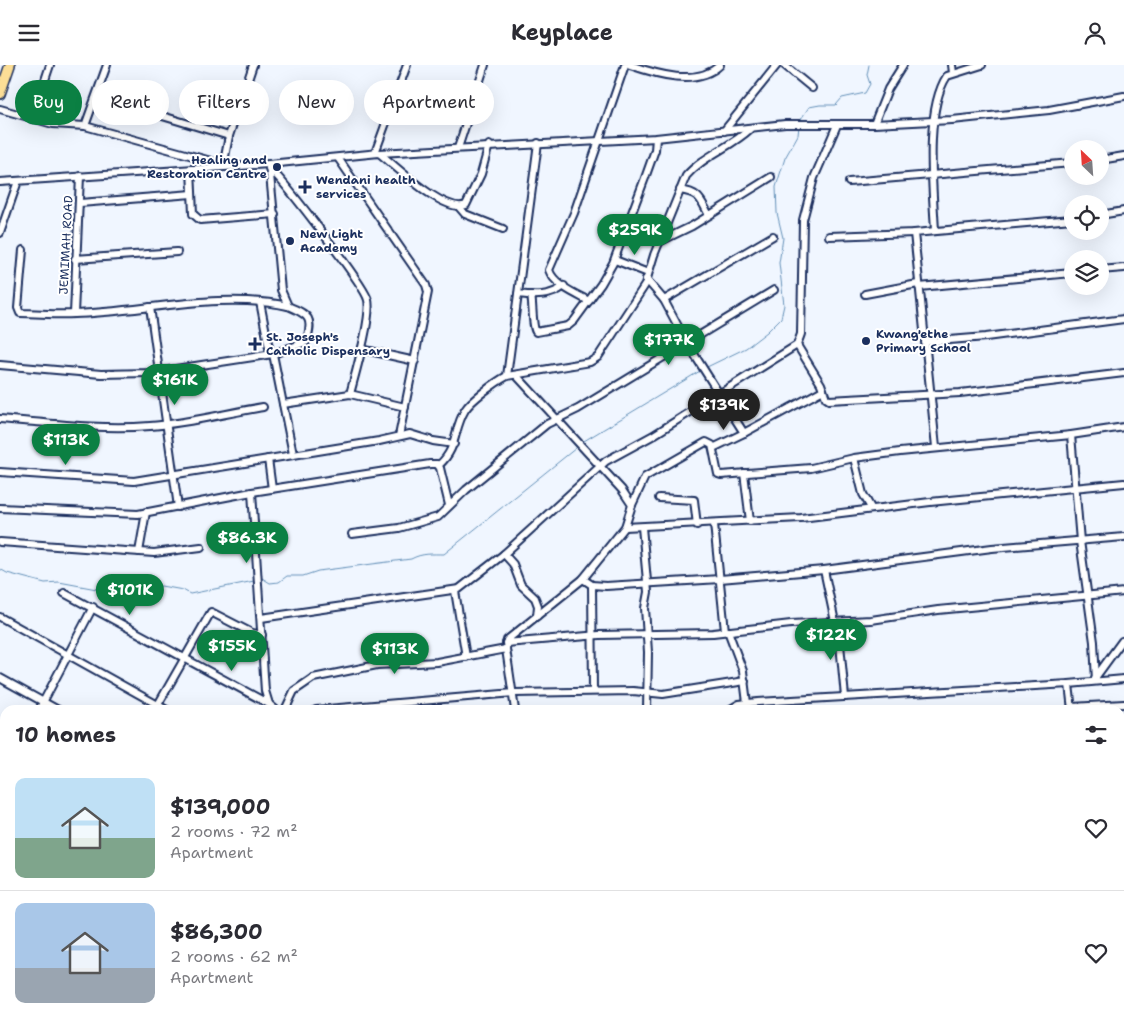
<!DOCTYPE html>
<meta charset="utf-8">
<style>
:root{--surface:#fff;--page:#f7f7f7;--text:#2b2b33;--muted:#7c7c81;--line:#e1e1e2;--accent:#0b8043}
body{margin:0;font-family:"Shantell Sans",sans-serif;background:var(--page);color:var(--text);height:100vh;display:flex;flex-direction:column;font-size:19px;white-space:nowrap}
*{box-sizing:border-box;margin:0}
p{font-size:16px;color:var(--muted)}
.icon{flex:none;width:28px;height:28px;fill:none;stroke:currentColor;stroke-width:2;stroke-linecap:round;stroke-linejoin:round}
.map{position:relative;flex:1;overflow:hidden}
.sheet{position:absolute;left:0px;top:640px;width:1125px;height:320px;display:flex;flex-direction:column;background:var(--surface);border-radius:15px 15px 0 0;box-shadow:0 5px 20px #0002}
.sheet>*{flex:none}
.hud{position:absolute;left:15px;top:15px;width:500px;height:45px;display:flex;gap:10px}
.needle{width:32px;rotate:335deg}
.buttons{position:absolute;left:1064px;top:75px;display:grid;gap:10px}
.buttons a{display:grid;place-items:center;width:45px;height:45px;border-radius:50%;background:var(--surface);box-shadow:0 5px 20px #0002;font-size:25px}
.price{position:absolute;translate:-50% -42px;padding:0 11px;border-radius:18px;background:var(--accent);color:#fff;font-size:16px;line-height:32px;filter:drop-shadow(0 1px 2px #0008)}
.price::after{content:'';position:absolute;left:50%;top:30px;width:15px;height:11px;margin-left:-8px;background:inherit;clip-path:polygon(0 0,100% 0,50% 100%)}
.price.on{background:#222;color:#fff}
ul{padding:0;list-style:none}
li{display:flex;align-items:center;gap:15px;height:125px;padding:0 15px}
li+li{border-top:1px solid var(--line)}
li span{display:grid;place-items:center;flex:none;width:140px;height:100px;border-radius:10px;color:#555}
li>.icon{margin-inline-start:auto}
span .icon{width:60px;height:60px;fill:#fffc;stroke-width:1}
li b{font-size:21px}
h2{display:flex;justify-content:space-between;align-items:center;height:60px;padding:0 15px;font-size:21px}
.chip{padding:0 18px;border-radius:22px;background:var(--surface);box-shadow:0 5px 20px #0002;font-size:18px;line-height:45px}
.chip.on{background:var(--accent);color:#fff}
header{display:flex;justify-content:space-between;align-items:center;height:65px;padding:0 15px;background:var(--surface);font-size:22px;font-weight:700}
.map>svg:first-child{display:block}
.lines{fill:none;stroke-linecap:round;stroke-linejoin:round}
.stream{stroke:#6390b8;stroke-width:1}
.minor-casing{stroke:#1b2f5e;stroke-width:10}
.major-casing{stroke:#1b2f5e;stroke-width:12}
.minor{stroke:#fff;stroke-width:6}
.major{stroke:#fcde96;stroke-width:9}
.rail-casing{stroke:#1b2f5e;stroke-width:3}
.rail{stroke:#fff;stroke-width:1;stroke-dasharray:4;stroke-linecap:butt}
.poi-dot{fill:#1b2f5e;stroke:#fff;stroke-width:2}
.labels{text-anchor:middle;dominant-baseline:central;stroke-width:4;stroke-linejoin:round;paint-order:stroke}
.poi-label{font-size:12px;font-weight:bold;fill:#1b2f5e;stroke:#fff;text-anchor:start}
.street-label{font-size:12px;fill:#1b2f5e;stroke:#fff}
</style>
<header><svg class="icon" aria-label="menu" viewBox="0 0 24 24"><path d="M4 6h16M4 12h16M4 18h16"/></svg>Keyplace<svg class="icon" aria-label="person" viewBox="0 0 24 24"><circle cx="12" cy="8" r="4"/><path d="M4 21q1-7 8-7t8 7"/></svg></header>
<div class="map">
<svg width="1124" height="960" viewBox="0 0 1124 960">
<rect width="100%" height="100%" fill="#f0f6ff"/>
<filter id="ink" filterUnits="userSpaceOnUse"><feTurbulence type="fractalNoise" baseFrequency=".02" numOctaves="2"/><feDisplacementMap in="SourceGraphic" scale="10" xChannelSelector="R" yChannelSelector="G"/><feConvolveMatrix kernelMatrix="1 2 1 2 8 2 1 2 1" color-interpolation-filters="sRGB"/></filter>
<g filter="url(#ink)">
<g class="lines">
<g class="stream">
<path d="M799,57L809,42L820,40H836L842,33L865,28L870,19L867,10L869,0"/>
<path d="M707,302L746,283L767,267L781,253L784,240L779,198L783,173L777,148L776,122L785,93L798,70L799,61"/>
<path d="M584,376L700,306"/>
<path d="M0,504L7,508L45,518L59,517L102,525L109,523L134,525L161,521L183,525L190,529L254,516"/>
<path d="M262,513L270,518L279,517L287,511H303L318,506L411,494C422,488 432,489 444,489L576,383"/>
</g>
<g class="minor-casing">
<g id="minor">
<path d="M630,0C656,9 697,22 720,0"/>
<path d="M784,0L812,23"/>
<path d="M952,0L953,8"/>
<path d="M0,44L53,59L85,61L211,96L219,102"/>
<path d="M159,50L229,71"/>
<path d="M32,54L50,0"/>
<path d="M874,59L888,24L903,0"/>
<path d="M85,61L107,0"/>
<path d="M724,66L777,0"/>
<path d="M538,78L518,229C534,231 551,232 564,221"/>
<path d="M458,83L485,0"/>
<path d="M375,88L407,0"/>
<path d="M379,88C396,101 444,149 466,140L481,109L489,80"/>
<path d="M338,93L426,220L428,227L399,371"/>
<path d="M1100,95L1124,91"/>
<path d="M223,102L229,71L253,0"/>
<path d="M269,103C282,113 365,221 368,235C372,252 355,310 350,329"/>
<path d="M191,104L193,149L200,155L275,149"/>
<path d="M0,117L269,99L379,88L656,73L785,59H874L952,55L1049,45L1124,31"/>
<path d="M849,117L1072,98"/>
<path d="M680,125C700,128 700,134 709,150"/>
<path d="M80,138L192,129"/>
<path d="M459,142L465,149L503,164"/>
<path d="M1100,150L1124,146"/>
<path d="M935,166C933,124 924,46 947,11L982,0"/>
<path d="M0,168L18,116"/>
<path d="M914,168L936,382"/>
<path d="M829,171L914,168L1072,154"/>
<path d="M661,176L692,161L771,112"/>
<path d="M23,185L18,243L20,248C38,248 56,250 74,249C144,247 218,226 288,241"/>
<path d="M75,194L177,187"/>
<path d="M615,195L648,208"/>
<path d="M1100,205L1124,203"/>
<path d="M646,214L664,235L687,278L744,368L823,325"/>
<path d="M919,222L1072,208"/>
<path d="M865,229L918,219"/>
<path d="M531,230C533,239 532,262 536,267L568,261L574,256L601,219L613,198L645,113L655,85L656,73"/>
<path d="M664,235L773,171"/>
<path d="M589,236C576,229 554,220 549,205L574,148L625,0"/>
<path d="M260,237L270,288"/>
<path d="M150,242L178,442"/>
<path d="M74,249L80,111"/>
<path d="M925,277L986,272L1124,254"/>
<path d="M797,280L821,319L826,333L829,335L960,328L1124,308"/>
<path d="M361,284L415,296"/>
<path d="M273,289L293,389"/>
<path d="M0,300L101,309L149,308L273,289L306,277C314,253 309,250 288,241L281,225L269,99"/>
<path d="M507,311L518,229"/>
<path d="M283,339L350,329L405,342"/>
<path d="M0,354C50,358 99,365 150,361C185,359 227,348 263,342"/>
<path d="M1071,370L1080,476L1094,577L1096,616"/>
<path d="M713,383L744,368"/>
<path d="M854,393L863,429L871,443"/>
<path d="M268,394L272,424"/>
<path d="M439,400C458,383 453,365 465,345C471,335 496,317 507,311L590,297L598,292L645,220L654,190L686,111C703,91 731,82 750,64"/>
<path d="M0,407L134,416L379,376L410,369L433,376L454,379"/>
<path d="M744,408L750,456"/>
<path d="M252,427L265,626L269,639L276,645"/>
<path d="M659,433L694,435L697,460"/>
<path d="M632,440L645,412L706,377L712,380L718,409L721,410L811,403L854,393L900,387L1071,370L1124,362"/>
<path d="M0,443L138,449L252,427L430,399H437L440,403L449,440"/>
<path d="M714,459L725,566"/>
<path d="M625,462L801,453L930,437L1124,418"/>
<path d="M642,462L648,527L645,543L648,587L647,645"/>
<path d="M352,469L399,463L438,452L466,425L547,359L578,344L774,225"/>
<path d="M0,477L154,488L201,482"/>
<path d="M139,487L146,447"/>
<path d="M504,489L513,499L521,520L535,533L538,541L537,551"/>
<path d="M824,505L835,557"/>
<path d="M583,514L592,520L606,521L720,514L824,505L992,483L1124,472"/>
<path d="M592,520L593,626"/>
<path d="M455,526L466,592"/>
<path d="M64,528L269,639"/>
<path d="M0,552L167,645"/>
<path d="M261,553L459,524L504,489L606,396L652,371L797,280L801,269L803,155L814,113L837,60"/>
<path d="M838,558L845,632"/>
<path d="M728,566L743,606L747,638"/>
<path d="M506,578L599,570L713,568L791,559L871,555L938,545L1124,527"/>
<path d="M0,613L58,645"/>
<path d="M1095,613L1122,576"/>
<path d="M1069,619L1072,645"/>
<path d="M1072,642L1124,639"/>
<path d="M39,645L93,542"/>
<path d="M155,645L211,547L252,568L262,570"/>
<path d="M285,645L294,626L313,613L377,600L437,597L506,584"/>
<path d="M316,645L514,628L633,626L663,629L745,616"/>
<path d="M515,645L506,584L507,575L583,514L625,462L632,440L622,425L517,311"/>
<path d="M729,645L739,639L758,637L1069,619L1124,614"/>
<path d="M1120,672H1124"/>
<path d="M0,674L5,677"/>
<path d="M1120,704H1124"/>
<path d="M0,711L5,703"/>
<path d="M0,737L5,740"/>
<path d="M1120,751L1124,755"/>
<path d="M0,762H5"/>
<path d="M1120,792H1124"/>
<path d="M1120,825H1124"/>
<path d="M0,838H5"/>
<path d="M0,917H5"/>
<path d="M0,930L5,934"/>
<path d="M1121,930H1124"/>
<path d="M40,955L46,960"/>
<path d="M573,955V960"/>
<path d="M813,955L814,960"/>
<path d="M967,955L968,960"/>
<path d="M999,955V960"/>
<path d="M1033,955L1034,960"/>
<path d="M1069,955V960"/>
<path d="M1099,955H1109"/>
<path d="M1118,955L1119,960"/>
<path d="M58,960V955"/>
<path d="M111,960L112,955"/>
<path d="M164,960L165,955"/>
<path d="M218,960L219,955"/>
<path d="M242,960L303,955"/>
<path d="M422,960L431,955"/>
<path d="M607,960L682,955"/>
<path d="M874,960L931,957L934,960"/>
</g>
</g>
<g class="major-casing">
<path id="major" d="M0,29L10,0"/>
</g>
<use href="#minor" class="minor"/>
<use href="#major" class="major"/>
<g class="rail-casing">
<path id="rail" d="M0,953L12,960"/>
</g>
<use href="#rail" class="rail"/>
</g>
</g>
<g class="poi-dot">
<circle cx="277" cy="102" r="5"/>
<path d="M302.5 114.5h5v5h5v5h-5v5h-5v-5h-5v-5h5z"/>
<circle cx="290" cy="176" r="5"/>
<circle cx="866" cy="276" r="5"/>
<path d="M252.5 271.5h5v5h5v5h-5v5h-5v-5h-5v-5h5z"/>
</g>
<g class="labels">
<g class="poi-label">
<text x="267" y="95" text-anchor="end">Healing and<tspan x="267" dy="14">Restoration Centre</tspan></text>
<text x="316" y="115">Wendani health<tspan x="316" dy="14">services</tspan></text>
<text x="300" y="169">New Light<tspan x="300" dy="14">Academy</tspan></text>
<text x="876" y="269">Kwang'ethe<tspan x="876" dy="14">Primary School</tspan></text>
<text x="266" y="272">St. Joseph's<tspan x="266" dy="14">Catholic Dispensary</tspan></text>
</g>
<g class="street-label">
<text transform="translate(66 180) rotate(-87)">JEMIMAH ROAD</text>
</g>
</g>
</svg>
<div class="buttons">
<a><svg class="needle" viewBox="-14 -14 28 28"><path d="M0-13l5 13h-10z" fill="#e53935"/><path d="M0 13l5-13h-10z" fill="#7c7c81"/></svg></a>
<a><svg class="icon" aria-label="locate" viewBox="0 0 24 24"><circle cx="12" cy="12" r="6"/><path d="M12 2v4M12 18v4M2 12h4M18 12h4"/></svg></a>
<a><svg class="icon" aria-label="layers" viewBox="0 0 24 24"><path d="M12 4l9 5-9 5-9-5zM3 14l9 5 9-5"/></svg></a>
</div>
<b class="price" style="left:635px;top:191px">$259K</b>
<b class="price" style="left:669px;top:301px">$177K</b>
<b class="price" style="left:175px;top:341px">$161K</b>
<b class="price on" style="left:724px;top:366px">$139K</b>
<b class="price" style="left:66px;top:401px">$113K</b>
<b class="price" style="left:247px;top:499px">$86.3K</b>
<b class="price" style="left:130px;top:551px">$101K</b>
<b class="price" style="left:831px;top:596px">$122K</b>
<b class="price" style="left:232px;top:607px">$155K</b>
<b class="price" style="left:395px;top:610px">$113K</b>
<div class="hud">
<a class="chip on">Buy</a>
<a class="chip">Rent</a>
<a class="chip">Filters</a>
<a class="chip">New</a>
<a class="chip">Apartment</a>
</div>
<section class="sheet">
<h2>10 homes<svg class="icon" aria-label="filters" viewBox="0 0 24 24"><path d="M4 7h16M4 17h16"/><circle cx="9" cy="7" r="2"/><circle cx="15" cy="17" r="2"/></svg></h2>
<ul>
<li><span style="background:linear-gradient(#bfe0f5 60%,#7fa58c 0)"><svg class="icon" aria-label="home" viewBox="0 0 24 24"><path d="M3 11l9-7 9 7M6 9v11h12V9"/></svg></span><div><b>$139,000</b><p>2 rooms · 72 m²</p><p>Apartment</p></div><svg class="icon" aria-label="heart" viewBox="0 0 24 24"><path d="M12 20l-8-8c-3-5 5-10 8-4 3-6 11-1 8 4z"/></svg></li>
<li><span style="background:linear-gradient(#a9c7e8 65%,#9aa5b1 0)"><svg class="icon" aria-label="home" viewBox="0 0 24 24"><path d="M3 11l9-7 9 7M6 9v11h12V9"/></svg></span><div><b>$86,300</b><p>2 rooms · 62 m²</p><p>Apartment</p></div><svg class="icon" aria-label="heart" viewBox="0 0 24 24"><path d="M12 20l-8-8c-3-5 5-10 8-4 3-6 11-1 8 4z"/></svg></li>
</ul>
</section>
</div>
